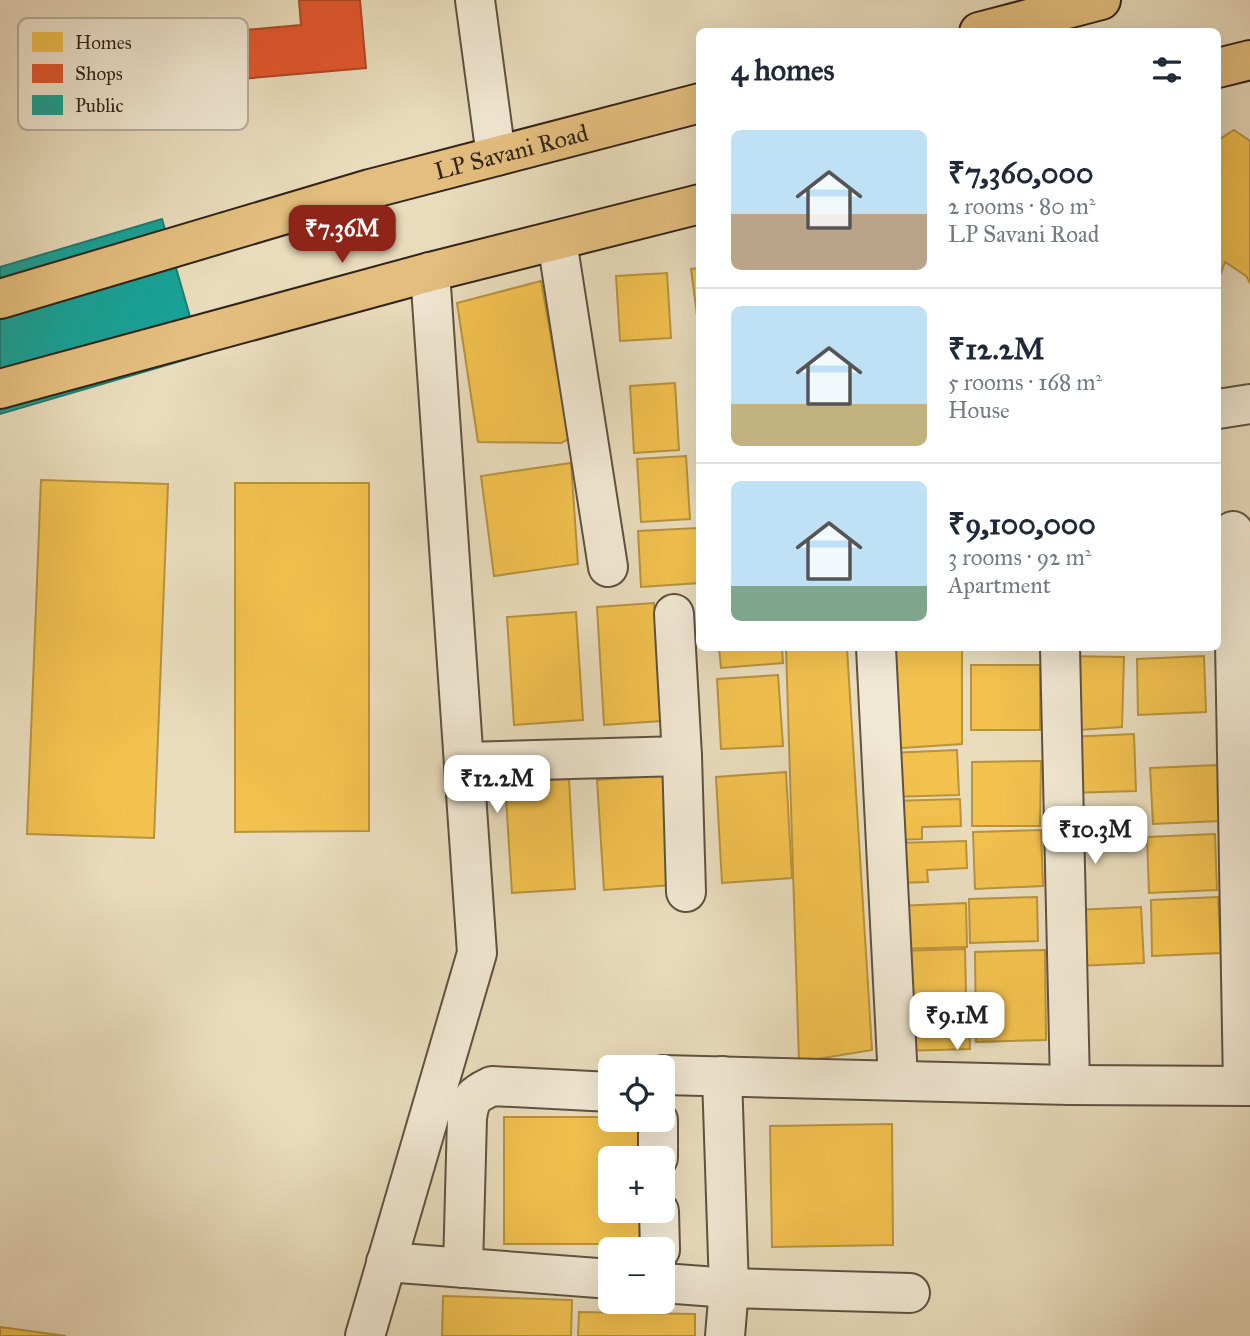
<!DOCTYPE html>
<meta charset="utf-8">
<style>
:root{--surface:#fff;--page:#f2f2f3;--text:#1f2937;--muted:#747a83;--line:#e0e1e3;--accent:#8f2418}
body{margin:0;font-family:"IM FELL Great Primer",serif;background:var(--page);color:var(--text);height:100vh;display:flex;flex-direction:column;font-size:26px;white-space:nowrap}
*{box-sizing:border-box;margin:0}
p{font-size:23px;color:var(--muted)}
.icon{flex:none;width:38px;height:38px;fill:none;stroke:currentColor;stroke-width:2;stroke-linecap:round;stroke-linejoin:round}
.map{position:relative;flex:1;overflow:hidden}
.side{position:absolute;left:696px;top:28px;width:525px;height:623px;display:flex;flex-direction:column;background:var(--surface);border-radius:10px;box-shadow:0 7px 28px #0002}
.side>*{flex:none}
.tools{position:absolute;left:598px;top:1055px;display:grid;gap:14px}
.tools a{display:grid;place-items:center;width:77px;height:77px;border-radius:10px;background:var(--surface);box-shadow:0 7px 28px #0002;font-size:35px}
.price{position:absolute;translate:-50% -60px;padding:0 16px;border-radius:14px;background:#fff;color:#222;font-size:23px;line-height:46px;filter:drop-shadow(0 2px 4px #0008)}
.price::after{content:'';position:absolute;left:50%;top:42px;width:21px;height:16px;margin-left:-10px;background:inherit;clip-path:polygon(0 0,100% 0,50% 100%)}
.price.active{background:var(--accent);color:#fff}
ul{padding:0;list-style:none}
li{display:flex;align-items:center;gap:21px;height:175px;padding:0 35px}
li+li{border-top:2px solid var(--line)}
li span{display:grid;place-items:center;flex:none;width:196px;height:140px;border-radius:10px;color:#555}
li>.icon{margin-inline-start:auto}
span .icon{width:84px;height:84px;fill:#fffc;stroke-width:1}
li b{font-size:30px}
h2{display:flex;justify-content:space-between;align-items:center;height:84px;padding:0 35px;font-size:30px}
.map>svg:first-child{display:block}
.homes{fill:#f2c14e;stroke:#b8923e;stroke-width:2}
.shops{fill:#e4572e;stroke:#ae4828;stroke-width:2}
.public{fill:#17a398;stroke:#1f7d72;stroke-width:2}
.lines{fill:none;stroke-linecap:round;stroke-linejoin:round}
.minor-casing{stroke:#5f5242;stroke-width:42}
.major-casing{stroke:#312419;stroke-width:42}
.minor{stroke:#f1e8d3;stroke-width:38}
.major{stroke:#e4be7e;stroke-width:38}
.labels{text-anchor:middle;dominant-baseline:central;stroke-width:7;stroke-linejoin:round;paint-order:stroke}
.street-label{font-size:24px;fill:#312419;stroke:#f1e8d3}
.key{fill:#f1e8d3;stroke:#b7ad9b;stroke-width:2}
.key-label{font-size:19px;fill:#312419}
</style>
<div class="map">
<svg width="1250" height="1336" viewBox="0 0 1250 1336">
<rect width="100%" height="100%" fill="#e9dcbc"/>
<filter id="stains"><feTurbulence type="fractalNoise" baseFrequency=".00286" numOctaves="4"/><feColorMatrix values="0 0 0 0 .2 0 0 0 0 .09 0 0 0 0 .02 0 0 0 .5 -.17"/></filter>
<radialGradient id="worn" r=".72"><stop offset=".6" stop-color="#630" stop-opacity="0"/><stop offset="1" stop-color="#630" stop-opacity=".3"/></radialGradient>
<g class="homes">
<path d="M1234,130L1250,141V283L1246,276L1225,262L1218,281V140Z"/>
<path d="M700,268V338L691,269Z"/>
<path d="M667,273L671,338L620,341L616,276Z"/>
<path d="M541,281L569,439L561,443L478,442L457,303Z"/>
<path d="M675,383L679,450L634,453L630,386Z"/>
<path d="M686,456L690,519L641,522L637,459Z"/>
<path d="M571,463L578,564L494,576L481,476Z"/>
<path d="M41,480L168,484L154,838L27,834Z"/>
<path d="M235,483H369V831L235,832Z"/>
<path d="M698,528L700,583L641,587L638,531Z"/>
<path d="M654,603L661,721L604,725L597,607Z"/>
<path d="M576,612L583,720L514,725L507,617Z"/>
<path d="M719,648H782L783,663L721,668Z"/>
<path d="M786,648H847L872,1050L799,1062Z"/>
<path d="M886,648H962V744L887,749Z"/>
<rect x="967" y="648" width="69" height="1"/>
<path d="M1066,656L1124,657L1122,727L1064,731Z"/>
<path d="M1204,656L1206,712L1138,715L1137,659Z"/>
<rect x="971" y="665" width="69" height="65"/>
<path d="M778,675L783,746L721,749L717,679Z"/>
<path d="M1134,734L1136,791L1068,793L1066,737Z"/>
<path d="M957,750L959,795L890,797L889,753Z"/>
<path d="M1041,761L1040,826H972V762Z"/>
<path d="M1218,765L1220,821L1153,824L1150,768Z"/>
<path d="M786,772L792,878L722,883L716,777Z"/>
<path d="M665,775L672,885L604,890L597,780Z"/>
<path d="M569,779L575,889L512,893L505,783Z"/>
<path d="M960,799L961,826L922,827V839L892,840L891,801Z"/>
<path d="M1041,830L1043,886L975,889L973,832Z"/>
<path d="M1215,834L1217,890L1149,893L1147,837Z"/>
<path d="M966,841L967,868L927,870L928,882L898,883L897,843Z"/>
<path d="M1037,897L1038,941L970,943L969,899Z"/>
<path d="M1218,897L1221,953L1152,956L1151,900Z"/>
<path d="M966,903L967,947L899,949L897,906Z"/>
<path d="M1141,907L1144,963L1076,966L1074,910Z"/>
<path d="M965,949L966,993L898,996L896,951Z"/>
<path d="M1045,950L1046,1040L976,1042L975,952Z"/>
<path d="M968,1004L970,1049L901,1051L900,1007Z"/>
<path d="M504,1117H611V1120H640V1158H611V1211H640V1244H504Z"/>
<path d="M892,1124L893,1245L772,1247L770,1126Z"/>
<path d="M443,1296L572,1300L571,1336H442Z"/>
<path d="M579,1312L695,1314V1336H578Z"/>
<path d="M0,1327L66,1336H0Z"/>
</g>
<path class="shops" d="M299,0H360L366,68L218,81L213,33L301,25Z"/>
<path class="public" d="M162,219L201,355L0,414V267Z"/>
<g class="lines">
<g class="minor-casing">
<g id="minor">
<path d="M475,0L496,156"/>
<path d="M557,241L608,567"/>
<path d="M1218,409L1250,404"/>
<path d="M1233,531L1243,1086"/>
<path d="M674,614L682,756L686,892"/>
<path d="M876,648L898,1080"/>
<path d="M1060,648L1070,1085"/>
<path d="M464,762L682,756"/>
<path d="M663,1075L1070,1085L1250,1086"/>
<path d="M722,1076L729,1288L725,1336"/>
<path d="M658,1158V1120"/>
<path d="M659,1211L660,1250"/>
<path d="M386,1262L611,1279"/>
<path d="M463,1268L467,1118C470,1098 473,1095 492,1086L611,1092"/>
<path d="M663,1283L729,1288L910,1293"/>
<path d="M365,1336L477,953L430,272"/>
</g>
</g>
<g class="major-casing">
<g id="major">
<path d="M979,32L1101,0"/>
<path d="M1218,68L1250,60"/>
<path id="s1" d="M0,299L370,189L700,103"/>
<path d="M0,389L430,272L700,204"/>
</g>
</g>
<use href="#minor" class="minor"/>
<use href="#major" class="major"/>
</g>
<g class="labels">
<g class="street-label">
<text stroke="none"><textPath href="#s1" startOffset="532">LP Savani Road</textPath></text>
</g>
</g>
<rect x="18" y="18" width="230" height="112" rx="10" class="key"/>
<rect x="32" y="32" width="31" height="20" fill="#f2c14e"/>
<rect x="32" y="64" width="31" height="19" fill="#e4572e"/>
<rect x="32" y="95" width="31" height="20" fill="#17a398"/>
<g class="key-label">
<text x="75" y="49">Homes</text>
<text x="75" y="80">Shops</text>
<text x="75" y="112">Public</text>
</g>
<rect width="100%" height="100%" filter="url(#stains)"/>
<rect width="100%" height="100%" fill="url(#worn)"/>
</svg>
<div class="tools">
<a><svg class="icon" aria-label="locate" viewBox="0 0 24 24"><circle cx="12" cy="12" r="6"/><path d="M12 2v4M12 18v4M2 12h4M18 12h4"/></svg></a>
<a>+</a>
<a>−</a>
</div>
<b class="price active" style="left:342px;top:265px">₹7.36M</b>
<b class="price" style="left:497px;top:815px">₹12.2M</b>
<b class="price" style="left:1095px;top:866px">₹10.3M</b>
<b class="price" style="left:957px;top:1052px">₹9.1M</b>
<section class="side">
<h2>4 homes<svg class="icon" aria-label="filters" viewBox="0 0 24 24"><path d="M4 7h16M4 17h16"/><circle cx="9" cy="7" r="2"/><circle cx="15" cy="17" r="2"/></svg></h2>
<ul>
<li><span style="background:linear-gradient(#bfe0f5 60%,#b9a48a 0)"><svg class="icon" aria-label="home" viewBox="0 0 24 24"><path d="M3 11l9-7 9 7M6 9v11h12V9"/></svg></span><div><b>₹7,360,000</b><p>2 rooms · 80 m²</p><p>LP Savani Road</p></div></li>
<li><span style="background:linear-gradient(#bfe0f5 70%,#c2b280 0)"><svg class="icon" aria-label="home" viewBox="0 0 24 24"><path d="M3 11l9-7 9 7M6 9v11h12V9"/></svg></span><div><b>₹12.2M</b><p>5 rooms · 168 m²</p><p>House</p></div></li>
<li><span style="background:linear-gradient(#bfe0f5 75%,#7fa58c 0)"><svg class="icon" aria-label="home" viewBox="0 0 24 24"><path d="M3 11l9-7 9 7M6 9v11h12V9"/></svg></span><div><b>₹9,100,000</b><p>3 rooms · 92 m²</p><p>Apartment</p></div></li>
</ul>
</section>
</div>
